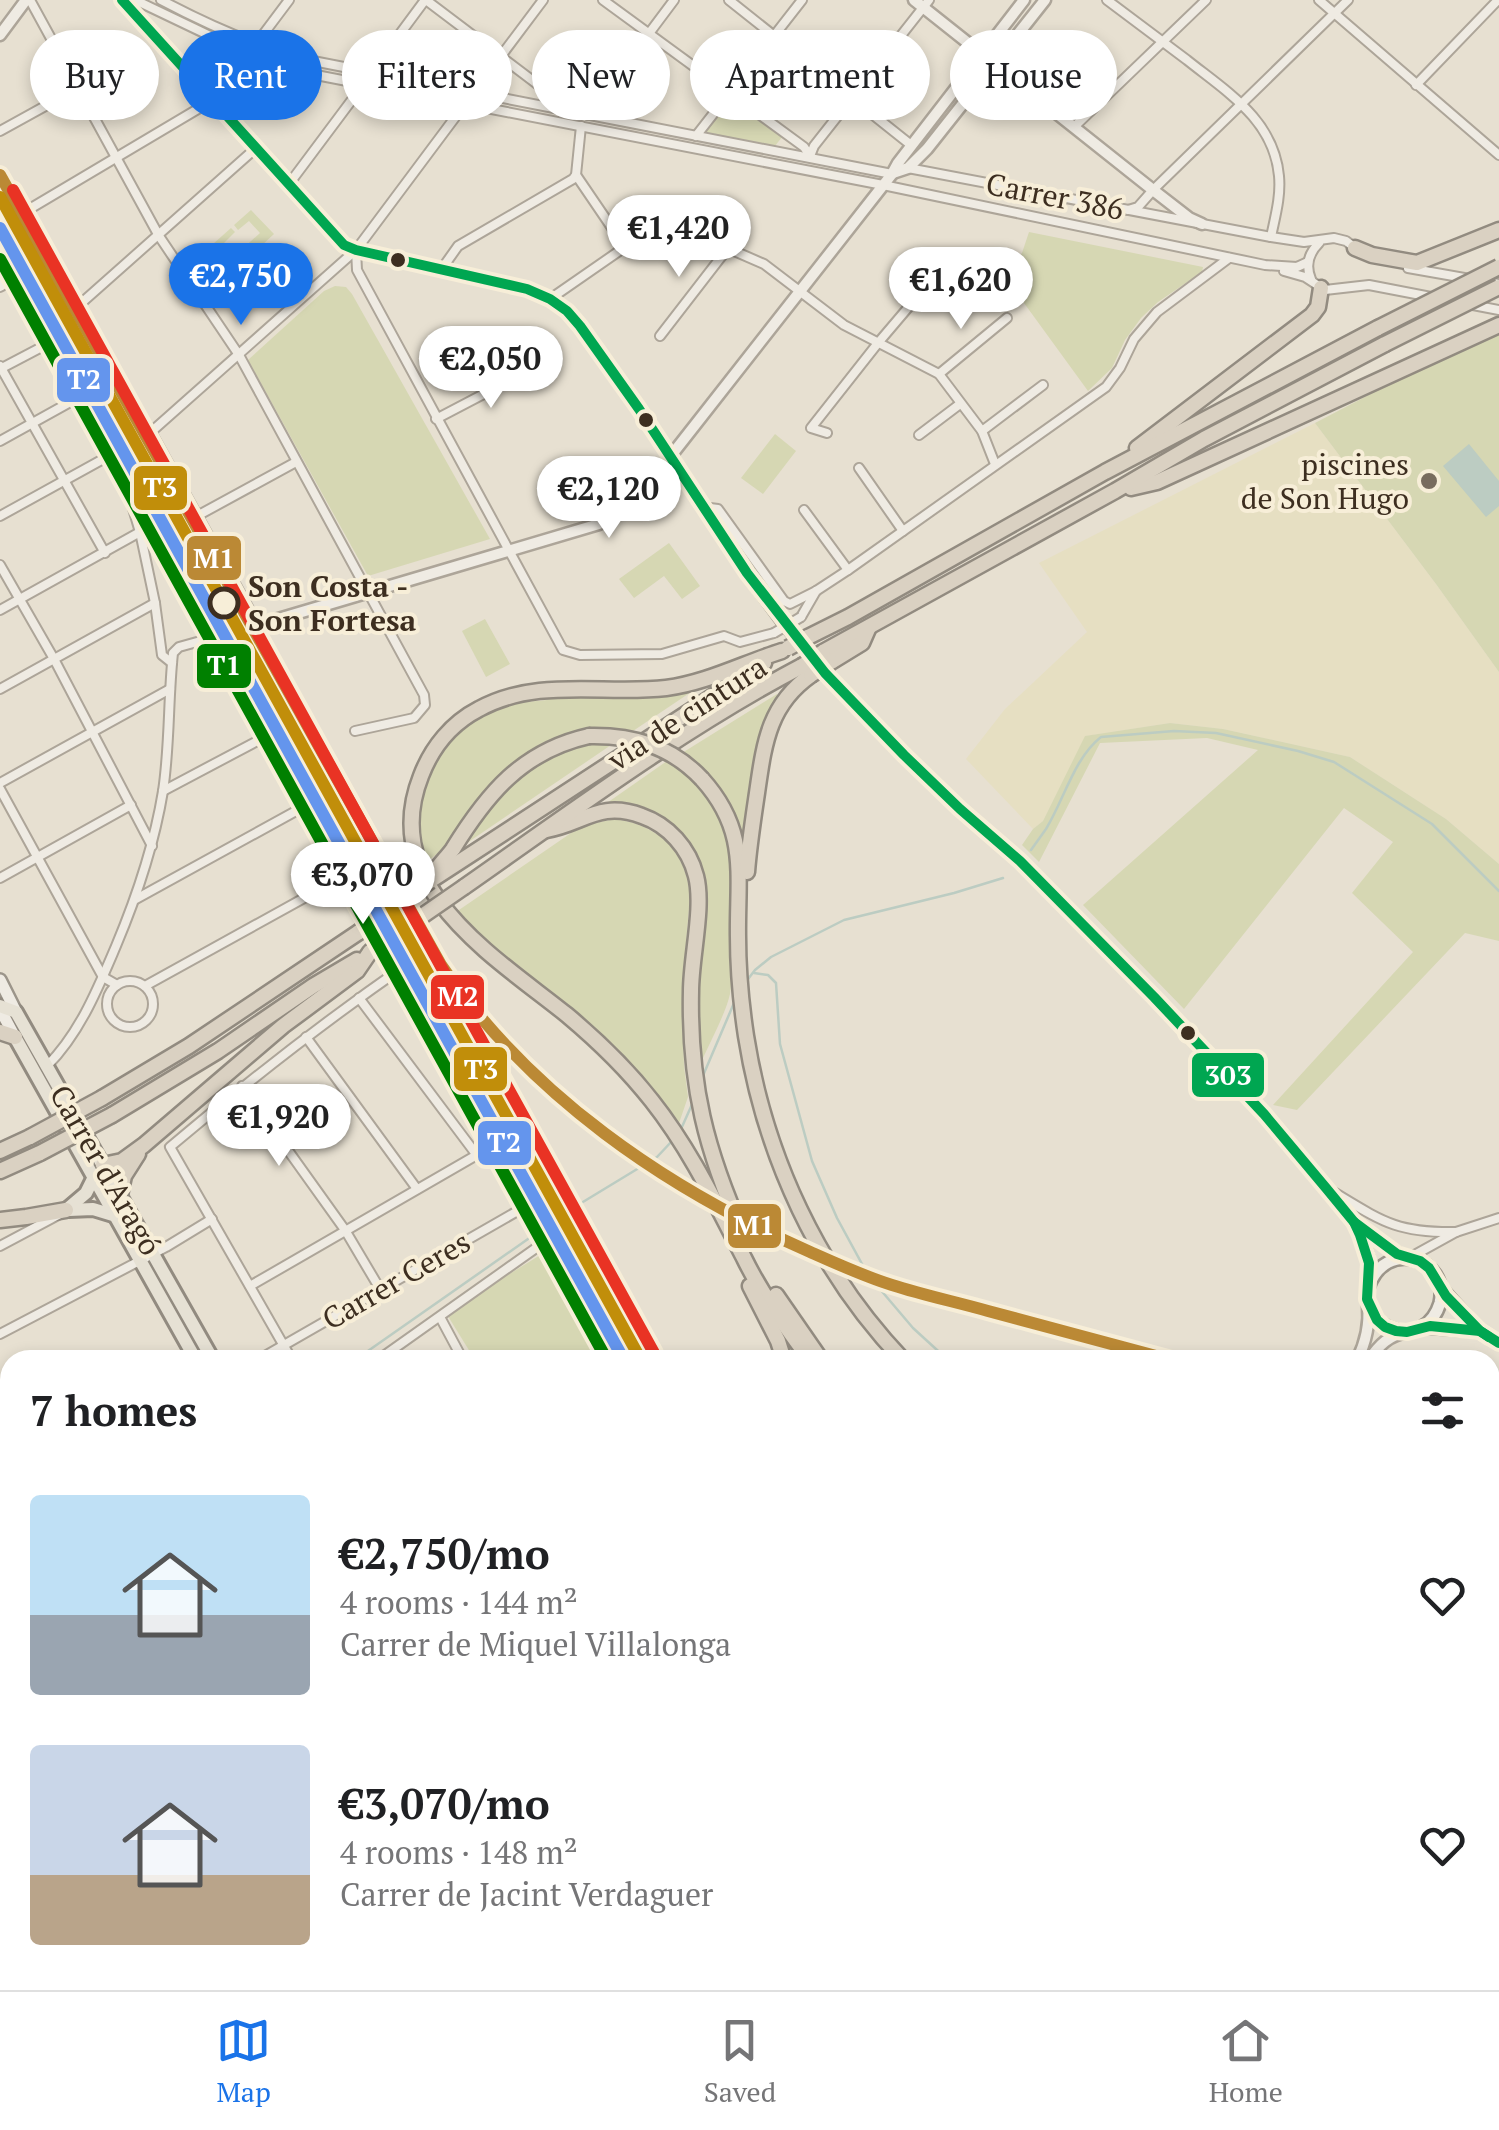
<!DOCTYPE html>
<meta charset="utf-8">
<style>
:root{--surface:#fff;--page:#f2f2f2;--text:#202124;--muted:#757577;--line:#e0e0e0;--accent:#1a73e8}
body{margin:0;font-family:"PT Serif",serif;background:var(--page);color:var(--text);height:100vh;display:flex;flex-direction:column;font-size:38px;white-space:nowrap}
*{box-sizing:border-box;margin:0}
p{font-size:32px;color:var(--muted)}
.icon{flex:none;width:55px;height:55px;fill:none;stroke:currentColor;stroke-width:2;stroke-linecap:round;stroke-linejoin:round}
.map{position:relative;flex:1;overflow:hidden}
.panel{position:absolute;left:0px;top:1350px;width:1500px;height:640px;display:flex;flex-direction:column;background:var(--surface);border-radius:30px 30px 0 0;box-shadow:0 5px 15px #0003}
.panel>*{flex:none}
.guide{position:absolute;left:30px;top:30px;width:1440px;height:90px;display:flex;gap:20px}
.price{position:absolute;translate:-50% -85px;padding:0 22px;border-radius:35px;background:#fff;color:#222;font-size:32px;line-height:65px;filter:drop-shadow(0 2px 5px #0008)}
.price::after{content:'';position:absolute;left:50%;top:60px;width:30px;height:22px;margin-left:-15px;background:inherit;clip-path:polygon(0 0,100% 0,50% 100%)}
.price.selected{background:var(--accent);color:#fff}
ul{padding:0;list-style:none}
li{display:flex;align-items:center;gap:30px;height:250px;padding:0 30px}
li span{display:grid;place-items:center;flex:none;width:280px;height:200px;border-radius:10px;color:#555}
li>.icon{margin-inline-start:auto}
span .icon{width:120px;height:120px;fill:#fffc;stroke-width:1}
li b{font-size:42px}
h2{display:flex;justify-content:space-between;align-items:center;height:120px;padding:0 30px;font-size:42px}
.pill{padding:0 35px;border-radius:45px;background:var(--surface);box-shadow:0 5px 15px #0003;font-size:35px;line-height:90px}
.pill.selected{background:var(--accent);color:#fff}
.tab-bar{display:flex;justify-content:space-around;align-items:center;height:140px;border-top:2px solid var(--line);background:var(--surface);font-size:28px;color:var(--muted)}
.tab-bar a{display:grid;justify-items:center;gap:5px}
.tab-bar .selected{color:var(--accent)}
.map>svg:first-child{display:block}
.farmland{fill:#e6dfc2}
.green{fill:#d6d7b3}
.water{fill:#bcccc2}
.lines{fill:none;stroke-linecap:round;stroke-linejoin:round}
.stream{stroke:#bcccc2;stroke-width:2.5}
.minor-casing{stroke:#ada599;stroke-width:12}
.tertiary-casing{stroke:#ada599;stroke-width:15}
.secondary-casing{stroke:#9c958a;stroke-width:16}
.primary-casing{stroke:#928b80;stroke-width:18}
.motorway-casing{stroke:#928b80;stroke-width:19}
.minor{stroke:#efebe3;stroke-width:8}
.tertiary{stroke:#efebe3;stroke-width:10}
.secondary{stroke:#efebe3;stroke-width:11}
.primary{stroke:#e6e1d4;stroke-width:12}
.motorway{stroke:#dad1c2;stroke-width:14}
.minor-bridge-casing{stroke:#ada599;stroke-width:12;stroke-linecap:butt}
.motorway-bridge-casing{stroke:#928b80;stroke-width:19;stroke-linecap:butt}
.minor-bridge{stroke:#efebe3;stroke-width:8}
.motorway-bridge{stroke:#dad1c2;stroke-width:14}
.bus-1-casing{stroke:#f7eed8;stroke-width:18}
.bus-1{stroke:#00a651;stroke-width:10}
.rail-1-casing{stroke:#f7eed8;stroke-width:20}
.rail-2-casing{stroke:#f7eed8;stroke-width:20}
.rail-3-casing{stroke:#f7eed8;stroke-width:20}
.rail-4-casing{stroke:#f7eed8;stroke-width:20}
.rail-5-casing{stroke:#f7eed8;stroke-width:20}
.rail-1{stroke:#bb8935;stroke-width:12}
.rail-2{stroke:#c18e0a;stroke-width:12}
.rail-3{stroke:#6495ed;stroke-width:12}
.rail-4{stroke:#e93324;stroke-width:12}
.rail-5{stroke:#008000;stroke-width:12}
.bus-dot{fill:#3d2e20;stroke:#f7eed8;stroke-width:4}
.poi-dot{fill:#786c5e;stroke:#f7eed8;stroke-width:4}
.stop-dot{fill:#f7eed8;stroke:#3d2e20;stroke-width:5}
.labels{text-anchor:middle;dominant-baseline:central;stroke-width:8;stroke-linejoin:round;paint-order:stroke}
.street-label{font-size:30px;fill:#3d2e20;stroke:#f7eed8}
.poi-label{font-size:30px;fill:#3d2e20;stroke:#f7eed8;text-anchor:end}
.stop-label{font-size:30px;font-weight:bold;fill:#3d2e20;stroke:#f7eed8;text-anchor:start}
.line-badge{stroke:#f7eed8;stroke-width:4}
.badge-label{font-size:28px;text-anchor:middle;font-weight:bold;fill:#fff}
</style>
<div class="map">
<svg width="1499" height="1990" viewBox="0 0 1499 1990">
<rect width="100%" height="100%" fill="#e7e0d1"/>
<path class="farmland" d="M1315,423L1436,584L1499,672V864L1446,819L1350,757L1223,729L1170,723L1086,736L1043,821L1033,829L966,759L1005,709L1087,632L1039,563Z"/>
<g class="green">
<path d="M730,99L782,137L775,146L705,132Z"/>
<path d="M251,210L274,234L231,274L213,244L231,228L235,232L219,248L230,260L260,233L249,221L238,230L234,225Z"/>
<path d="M1029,232L1203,267L1202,272L1158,302L1141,318L1125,340L1112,368L1088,391L1003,274L1022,253Z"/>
<path d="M335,286L346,287L352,294L490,539L368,576L248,360L324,291Z"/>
<path d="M1499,335V672L1436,584L1315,423L1478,338Z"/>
<path d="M775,434L796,451L763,494L741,478Z"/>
<path d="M669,543L700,586L682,599L664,576L634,598L619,579Z"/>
<path d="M485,619L510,664L486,677L462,631Z"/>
<path d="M700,686L633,731C571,716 513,755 475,802C456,825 453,845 426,862C406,807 432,738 485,713C505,703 525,702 547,700L548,696Z"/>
<path d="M777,694V699C754,741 751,789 743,836C730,802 712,774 682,753Z"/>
<path d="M1170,723L1223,729L1350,757L1446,819L1499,864V941L1465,933L1297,1110L1273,1105L1413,952L1352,893L1393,842L1344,808L1184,1009L1083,905L1258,750L1207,738L1100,743L1039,862L1022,845L1033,829L1043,821L1085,736Z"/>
<path d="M590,743H614L464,845L461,843C493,793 532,757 590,743Z"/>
<path d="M667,761C739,805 732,867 730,940C729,957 733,977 730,994C726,1013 708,1046 700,1065L697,1001L703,880L697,858L686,841L604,805Z"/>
<path d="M615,819C660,825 687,853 690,897L682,988L684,1066L688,1097L678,1126L474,933L456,912L571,833L585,825Z"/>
<path d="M550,1249L615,1360H475L446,1313Z"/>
<path d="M1490,1518L1499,1521V1642L1490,1638Z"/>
<path d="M827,1980H959L965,1990H833Z"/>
<path d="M1196,1980H1354L1358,1990H1202Z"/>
</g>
<path class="water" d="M1469,444L1499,481V506L1486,517L1443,466Z"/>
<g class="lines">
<g class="stream">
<path d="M1031,850C1036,843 1041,836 1046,829C1064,800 1074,758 1101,737L1174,731L1216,733L1298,751L1334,762L1432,824L1499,891"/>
<path d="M754,973L768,975L776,983L780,1044L812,1161L837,1218L868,1275L913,1328L948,1360"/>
<path d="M745,983L755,970L771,957L844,920L954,893L1003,878"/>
<path d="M702,1078L734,1003"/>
<path d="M681,1129L694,1100"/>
<path d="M573,1208L657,1157L673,1140"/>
<path d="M355,1360L548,1225"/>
<path d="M0,1629L10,1622"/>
<path d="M1490,1665L1499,1670"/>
</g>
<g class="minor-casing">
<g id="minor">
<path d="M30,0L159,236L239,355L424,695L425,705L414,718L355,731"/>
<path d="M135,0L248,54L316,75L883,185L1265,265L1297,267L1308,262"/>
<path d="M161,0C210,26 259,48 313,61L892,174"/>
<path d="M426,0L570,109"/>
<path d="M603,0L804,147L810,156L814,146L929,0"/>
<path d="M729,0L911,145"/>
<path d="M1107,0C1134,20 1160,40 1187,60C1227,92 1274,120 1279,176C1281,197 1275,217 1271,237"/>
<path d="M1319,0L1499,155"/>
<path d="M256,44L289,0"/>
<path d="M371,73L425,0"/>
<path d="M1416,85L1498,0"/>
<path d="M474,92L543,0"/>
<path d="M588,115L674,0"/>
<path d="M1074,127L1206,0"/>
<path d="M0,131L78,88"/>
<path d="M696,136L802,0"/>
<path d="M908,168L1271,237L1304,242L1334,238L1346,241L1358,250"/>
<path d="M576,175L625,247"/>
<path d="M289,184L363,85"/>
<path d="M0,190L78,328L110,380L151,432L258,625L179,647L173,653C168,699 170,745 163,791C154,846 137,896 116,946C98,988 80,1033 47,1066"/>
<path d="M1128,210L1138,207L1153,190L1348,0"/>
<path d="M16,217L213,100L248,54"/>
<path d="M356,250L357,270L563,650L580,655L662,654L724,636L740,642L774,633"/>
<path d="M1408,268L1499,284"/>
<path d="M441,270L458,246L573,179L576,175L581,126"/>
<path d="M1284,271L1305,277L1325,290L1369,285L1499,310"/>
<path d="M1311,279C1305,265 1309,253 1319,243"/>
<path d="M0,282L2,286L0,287"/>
<path d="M550,299L625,247L641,239L662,236H689L711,241L764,264L844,325L939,374L982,431L995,464"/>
<path d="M69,314L256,148"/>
<path d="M660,336L728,248"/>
<path d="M0,366L105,553"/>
<path d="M0,369L78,328"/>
<path d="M939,374L1007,318"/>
<path d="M436,419L524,373L538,372"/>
<path d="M982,431L1043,385"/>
<path d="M151,432L356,250L465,104"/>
<path d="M827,433L811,428L878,343L951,257"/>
<path d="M919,435L960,404"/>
<path d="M0,441L110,380"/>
<path d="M859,468L903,531"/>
<path d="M702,507L718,509L784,601L790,604L816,591L848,570L1106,387L1120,368L1134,339L1157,312L1229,258"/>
<path d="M804,510L848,570"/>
<path d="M0,516L116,452L140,532L155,603L162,655L172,663"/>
<path d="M197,516L296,462"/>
<path d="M0,565L54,659L152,846"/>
<path d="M0,610L140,532"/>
<path d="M801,617L816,591"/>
<path d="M225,633L535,1201L258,1360"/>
<path d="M0,689L155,603"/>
<path d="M0,783L170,689"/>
<path d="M0,789L103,977L117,985"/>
<path d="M163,791L278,730"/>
<path d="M0,878L131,805"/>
<path d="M136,899L316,800"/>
<circle cx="130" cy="1004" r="23"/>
<path d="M145,986L353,871"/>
<path d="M359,998L476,1154"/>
<path d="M306,1037L417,1189"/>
<path d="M242,1086L345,1230L380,1289"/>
<path d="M1335,1193C1383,1222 1398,1233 1456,1232"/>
<path d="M0,1246L62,1213"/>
<path d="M1409,1258L1456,1232L1499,1218"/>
<path d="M250,1286L501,1141"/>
<path d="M440,1317L463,1360"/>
<path d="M0,1334L166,1247L212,1219"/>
<path d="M292,1360L170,1147C246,1083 324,1022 406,965"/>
<path d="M378,1360L553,1236L622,1360"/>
<path d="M0,1508L10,1502"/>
<path d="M0,1570L10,1585"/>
<path d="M0,1731L10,1725"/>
<path d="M1490,1850L1499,1853"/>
<path d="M0,1910L10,1903"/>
<path d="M0,1962L16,1990"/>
<path d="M273,1980L279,1990"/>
<path d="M807,1980L813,1990"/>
<path d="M969,1980L975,1990"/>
<path d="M1034,1980L1039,1990"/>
<path d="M1364,1980L1368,1990"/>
<path d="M1474,1980L1478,1990"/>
<path d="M141,1990L156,1980"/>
<path d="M406,1990L422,1980"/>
<path d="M683,1990L700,1980"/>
<path d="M1175,1990L1189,1982"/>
</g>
</g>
<g class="tertiary-casing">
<g id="tertiary">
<path d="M914,0L1153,190L1189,218L1202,224"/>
<path d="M0,35L26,0"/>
<path d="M893,173L908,168L927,149L1045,0"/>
<path d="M670,457L892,174L898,163L1024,0"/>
<path d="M258,625L599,524L677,468"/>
<path d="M1357,1360C1366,1342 1370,1325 1368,1305"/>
<path d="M1369,1360C1379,1345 1389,1335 1407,1332"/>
</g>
</g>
<g class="secondary-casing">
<g id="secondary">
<path d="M122,0L344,245L356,250L527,289L550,299L567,311L580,326L639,409L747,573L781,619L825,673L904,755L960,809L1020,861L1154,997L1264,1114L1354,1222L1388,1248L1405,1258"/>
<path d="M0,980L16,1012"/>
<path d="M0,1009L15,1037"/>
<path d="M1356,1226C1361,1238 1367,1250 1369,1263C1371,1276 1366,1289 1368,1301C1372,1326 1401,1338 1422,1327C1431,1322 1437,1313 1440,1303C1450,1258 1385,1237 1368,1288"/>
<path d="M1441,1288L1480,1331L1499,1343"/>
<path d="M1425,1327L1480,1331"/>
</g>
</g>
<g class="primary-casing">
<g id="primary">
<path d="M0,1006L16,1012L213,1360"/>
<path d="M15,1037L196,1360"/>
<path d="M66,1210L86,1193L95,1175"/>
<path d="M69,1210L93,1209L116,1216"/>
<path d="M631,1980L636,1990"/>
<path d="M644,1980L650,1990"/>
</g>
</g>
<g class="motorway-casing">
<g id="motorway">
<path d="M1355,248L1372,255L1417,263L1499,230"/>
<path d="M1137,448L1312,315L1318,307L1321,288"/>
<path d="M1131,488L1157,482L1499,325"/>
<path d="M808,637L848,617L1105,472L1378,328"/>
<path d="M782,651C744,663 706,683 666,688C604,695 537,677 479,709C452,723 432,747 421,776C377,887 495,957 567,1015C598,1041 627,1069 652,1101C690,1149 716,1204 744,1258C762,1295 786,1327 810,1360"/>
<path d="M823,652L1115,491L1204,439L1385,344"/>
<path d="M831,662L862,643L869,627"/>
<path d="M702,779C749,831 737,875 738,937C738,970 741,1003 746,1036C765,1156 818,1271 903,1360"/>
<path d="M546,830C583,824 599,800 642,816C668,825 689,848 696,876C704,907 691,957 691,991C689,1085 706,1151 744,1236"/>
<path d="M747,872C749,846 753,820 757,793C764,745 768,705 811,675"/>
<path d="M430,880C436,867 445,860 453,849C487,794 522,751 589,736"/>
<path d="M430,881L764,663"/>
<path d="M464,887C574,810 683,729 802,666"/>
<path d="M0,1032L15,1037"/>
<path d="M102,1098L189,1046L359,932"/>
<path d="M112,1115L218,1051L313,986L357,960"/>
<path d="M0,1151L30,1137"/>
<path d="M103,1165L122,1161L144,1145L283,1026L357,971L370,952"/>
<path d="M0,1171L40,1153"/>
<path d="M120,1195L124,1176L138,1154"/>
<path d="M0,1220L26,1217L66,1210"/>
<path d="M750,1286L778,1341L784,1360"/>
<path d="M776,1295L821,1360"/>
<path d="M1490,1697L1499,1702"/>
<path d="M1490,1723L1499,1728"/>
</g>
</g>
<use href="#minor" class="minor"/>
<use href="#tertiary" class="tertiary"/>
<use href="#secondary" class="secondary"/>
<use href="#primary" class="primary"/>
<use href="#motorway" class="motorway"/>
<g class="minor-bridge-casing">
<path id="minor-bridge" d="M774,633L801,617"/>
</g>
<g class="motorway-bridge-casing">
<g id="motorway-bridge">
<path d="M1378,328L1499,267"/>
<path d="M1385,344L1499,287"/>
<path d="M788,648L808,637"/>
<path d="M802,666L823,652"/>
<path d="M811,675L831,662"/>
<path d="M589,736C633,735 671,746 702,779"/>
<path d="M359,932L430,881"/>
<path d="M370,952L464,887"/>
<path d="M30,1137L102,1098"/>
<path d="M40,1153L112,1115"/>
</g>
</g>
<use href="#minor-bridge" class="minor-bridge"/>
<use href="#motorway-bridge" class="motorway-bridge"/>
<g class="bus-1-casing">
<g id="bus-1">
<path d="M122,0L344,245L356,250L527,289L550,299L567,311L580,326L639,409L747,573L825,673L904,755L960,809L1020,861L1154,997L1264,1114L1326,1188L1354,1222L1360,1235L1369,1263L1367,1299L1377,1320L1385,1327L1396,1331L1407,1332L1430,1326L1480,1331L1499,1343"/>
<path d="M1354,1222L1397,1254L1420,1261L1429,1268L1446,1296L1480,1331L1489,1337"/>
</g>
</g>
<use href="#bus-1" class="bus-1"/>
<g class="rail-1-casing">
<path id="rail-1" d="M0,175L441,965C530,1095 665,1188 808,1251C835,1263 863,1276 892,1285C923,1295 956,1302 988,1311C1049,1327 1110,1344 1171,1360"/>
</g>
<g class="rail-2-casing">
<path id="rail-2" d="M0,197L641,1360"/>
</g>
<g class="rail-3-casing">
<path id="rail-3" d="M0,228L624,1360"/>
</g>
<g class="rail-4-casing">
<path id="rail-4" d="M13,190L654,1353"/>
</g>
<g class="rail-5-casing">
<path id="rail-5" d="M0,259L607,1360"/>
</g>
<use href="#rail-1" class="rail-1"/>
<use href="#rail-2" class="rail-2"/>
<use href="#rail-3" class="rail-3"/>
<use href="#rail-4" class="rail-4"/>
<use href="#rail-5" class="rail-5"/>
</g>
<g class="bus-dot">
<circle cx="398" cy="260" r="9"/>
<circle cx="646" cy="420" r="9"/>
<circle cx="1188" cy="1033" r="9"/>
</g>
<circle class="poi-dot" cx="1429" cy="481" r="10"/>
<circle class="stop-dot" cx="224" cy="603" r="14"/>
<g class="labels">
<g class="street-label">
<text transform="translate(1055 196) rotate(11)">Carrer 386</text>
<text transform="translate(687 713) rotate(-33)">via de cintura</text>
<text transform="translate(106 1170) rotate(60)">Carrer d'Aragó</text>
<text transform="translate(396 1280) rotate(-30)">Carrer Ceres</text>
</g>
<g class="poi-label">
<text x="1409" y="464">piscines<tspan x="1409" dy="34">de Son Hugo</tspan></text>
</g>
<g class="stop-label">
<text x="248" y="586">Son Costa -<tspan x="248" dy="34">Son Fortesa</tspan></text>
</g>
</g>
<g class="line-badge">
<rect x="55" y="356" width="57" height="48" rx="10" fill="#6495ed"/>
<rect x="132" y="464" width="57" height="48" rx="10" fill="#c18e0a"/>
<rect x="185" y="534" width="58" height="48" rx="10" fill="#bb8935"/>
<rect x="195" y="642" width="58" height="48" rx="10" fill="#008000"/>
<rect x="429" y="973" width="57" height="48" rx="10" fill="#e93324"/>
<rect x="452" y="1045" width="57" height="48" rx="10" fill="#c18e0a"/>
<rect x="1190" y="1051" width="76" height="48" rx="10" fill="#00a651"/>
<rect x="476" y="1119" width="57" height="48" rx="10" fill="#6495ed"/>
<rect x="726" y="1202" width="57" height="48" rx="10" fill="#bb8935"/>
</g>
<g class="badge-label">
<text x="84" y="389">T2</text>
<text x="160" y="497">T3</text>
<text x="214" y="568">M1</text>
<text x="224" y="675">T1</text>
<text x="458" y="1006">M2</text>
<text x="481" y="1079">T3</text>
<text x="1228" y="1085">303</text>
<text x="504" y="1152">T2</text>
<text x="754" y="1235">M1</text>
</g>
</svg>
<b class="price" style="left:679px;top:280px">€1,420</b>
<b class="price selected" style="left:241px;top:328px">€2,750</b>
<b class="price" style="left:961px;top:332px">€1,620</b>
<b class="price" style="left:491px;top:411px">€2,050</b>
<b class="price" style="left:609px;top:541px">€2,120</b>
<b class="price" style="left:363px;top:927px">€3,070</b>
<b class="price" style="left:279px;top:1169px">€1,920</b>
<div class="guide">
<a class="pill">Buy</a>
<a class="pill selected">Rent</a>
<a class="pill">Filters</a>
<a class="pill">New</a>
<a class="pill">Apartment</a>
<a class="pill">House</a>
</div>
<section class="panel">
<h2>7 homes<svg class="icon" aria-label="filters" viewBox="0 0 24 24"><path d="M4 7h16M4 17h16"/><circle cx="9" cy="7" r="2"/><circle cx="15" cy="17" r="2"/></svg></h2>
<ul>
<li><span style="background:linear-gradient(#bfe0f5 60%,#9aa5b1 0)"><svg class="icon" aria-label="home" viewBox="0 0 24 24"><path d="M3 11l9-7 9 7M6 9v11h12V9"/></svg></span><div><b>€2,750/mo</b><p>4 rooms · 144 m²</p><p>Carrer de Miquel Villalonga</p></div><svg class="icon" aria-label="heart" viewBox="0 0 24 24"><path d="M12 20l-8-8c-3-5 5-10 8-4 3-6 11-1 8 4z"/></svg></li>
<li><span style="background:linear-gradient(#c9d6e8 65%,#b9a48a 0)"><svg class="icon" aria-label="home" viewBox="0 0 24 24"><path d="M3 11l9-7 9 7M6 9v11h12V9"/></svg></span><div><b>€3,070/mo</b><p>4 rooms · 148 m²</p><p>Carrer de Jacint Verdaguer</p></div><svg class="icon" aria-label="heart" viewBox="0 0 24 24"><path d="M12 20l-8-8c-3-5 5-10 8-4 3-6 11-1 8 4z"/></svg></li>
</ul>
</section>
</div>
<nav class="tab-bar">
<a class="selected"><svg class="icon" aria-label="map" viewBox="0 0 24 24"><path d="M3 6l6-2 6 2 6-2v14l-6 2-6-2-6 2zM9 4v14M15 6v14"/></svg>Map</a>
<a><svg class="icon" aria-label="saved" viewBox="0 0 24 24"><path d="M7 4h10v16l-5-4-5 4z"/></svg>Saved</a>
<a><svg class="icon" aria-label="home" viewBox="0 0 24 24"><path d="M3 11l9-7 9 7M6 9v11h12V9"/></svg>Home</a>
</nav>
